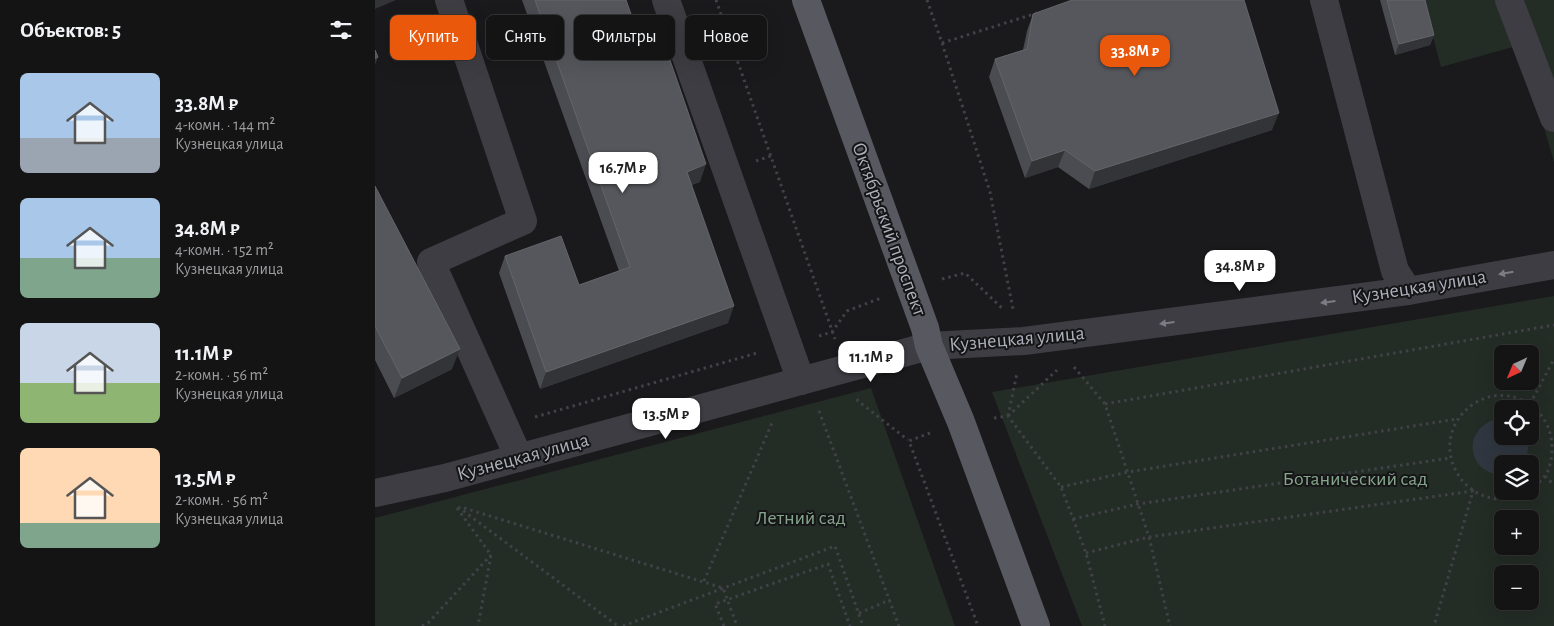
<!DOCTYPE html>
<html lang="ru">
<meta charset="utf-8">
<style>
:root{--surface:#141415;--page:#212122;--text:#f1f3f6;--muted:#9d9ea0;--line:#333334;--accent:#ea580c}
body{margin:0;font-family:"Alegreya Sans",sans-serif;background:var(--page);color:var(--text);height:100vh;display:flex;flex-direction:column;font-size:19px;white-space:nowrap}
*{box-sizing:border-box;margin:0}
p{font-size:16px;color:var(--muted)}
.icon{flex:none;width:28px;height:28px;fill:none;stroke:currentColor;stroke-width:2;stroke-linecap:round;stroke-linejoin:round}
.map{position:relative;flex:1;overflow:hidden}
.panel{display:flex;flex-direction:column;background:var(--surface);width:375px}
.panel>*{flex:none}
.hud{position:absolute;left:15px;top:15px;width:475px;height:45px;display:flex;gap:10px}
.needle{width:32px;rotate:224deg}
.controls{position:absolute;left:1119px;top:345px;display:grid;gap:10px}
.controls a{display:grid;place-items:center;width:45px;height:45px;border-radius:8px;background:var(--surface);box-shadow:0 5px 20px #0002,0 0 0 1px var(--line);font-size:25px}
.price{position:absolute;translate:-50% -42px;padding:0 11px;border-radius:10px;background:#fff;color:#222;font-size:16px;line-height:32px;filter:drop-shadow(0 1px 2px #0008)}
.price::after{content:'';position:absolute;left:50%;top:30px;width:15px;height:11px;margin-left:-8px;background:inherit;clip-path:polygon(0 0,100% 0,50% 100%)}
.price.on{background:var(--accent);color:#fff}
ul{padding:0;list-style:none}
li{display:flex;align-items:center;gap:15px;height:125px;padding:0 20px}
li span{display:grid;place-items:center;flex:none;width:140px;height:100px;border-radius:8px;color:#555}
li>.icon{margin-inline-start:auto}
span .icon{width:60px;height:60px;fill:#fffc;stroke-width:1}
li b{font-size:21px}
h2{display:flex;justify-content:space-between;align-items:center;height:60px;padding:0 20px;font-size:21px}
.chip{padding:0 18px;border-radius:8px;background:var(--surface);box-shadow:0 5px 20px #0002,0 0 0 1px var(--line);font-size:18px;line-height:45px}
.chip.on{background:var(--accent);color:#fff}
main{display:flex;flex:1;min-height:0}
.map>svg:first-child{display:block}
.green{fill:#242c26;fill-rule:evenodd}
.water{fill:#303740}
.lines{fill:none;stroke-linecap:round;stroke-linejoin:round}
.path{stroke:#414248;stroke-width:3;stroke-dasharray:2.5 4;stroke-linecap:butt}
.minor{stroke:#3d3d43;stroke-width:28}
.major{stroke:#575860;stroke-width:28}
.wall{fill:#4b4c51}
.shaded-wall{fill:#333437}
.building{fill:#56575c;stroke:#64656b}
.oneway{fill:#7b7c85}
.labels{text-anchor:middle;dominant-baseline:central;stroke-width:4;stroke-linejoin:round;paint-order:stroke}
.street-label{font-size:20px;fill:#adb0bb;stroke:#151517}
.park-label{font-size:20px;fill:#85a58a;stroke:#151517}
</style>
<main>
<section class="panel">
<h2>Объектов: 5<svg class="icon" aria-label="filters" viewBox="0 0 24 24"><path d="M4 7h16M4 17h16"/><circle cx="9" cy="7" r="2"/><circle cx="15" cy="17" r="2"/></svg></h2>
<ul>
<li><span style="background:linear-gradient(#a9c7e8 65%,#9aa5b1 0)"><svg class="icon" aria-label="home" viewBox="0 0 24 24"><path d="M3 11l9-7 9 7M6 9v11h12V9"/></svg></span><div><b>33.8M ₽</b><p>4-комн. · 144 m²</p><p>Кузнецкая улица</p></div></li>
<li><span style="background:linear-gradient(#a9c7e8 60%,#7fa58c 0)"><svg class="icon" aria-label="home" viewBox="0 0 24 24"><path d="M3 11l9-7 9 7M6 9v11h12V9"/></svg></span><div><b>34.8M ₽</b><p>4-комн. · 152 m²</p><p>Кузнецкая улица</p></div></li>
<li><span style="background:linear-gradient(#c9d6e8 60%,#8fb573 0)"><svg class="icon" aria-label="home" viewBox="0 0 24 24"><path d="M3 11l9-7 9 7M6 9v11h12V9"/></svg></span><div><b>11.1M ₽</b><p>2-комн. · 56 m²</p><p>Кузнецкая улица</p></div></li>
<li><span style="background:linear-gradient(#ffd9b3 75%,#7fa58c 0)"><svg class="icon" aria-label="home" viewBox="0 0 24 24"><path d="M3 11l9-7 9 7M6 9v11h12V9"/></svg></span><div><b>13.5M ₽</b><p>2-комн. · 56 m²</p><p>Кузнецкая улица</p></div></li>
</ul>
</section>
<div class="map">
<svg width="1179" height="626" viewBox="0 0 1179 626">
<rect width="100%" height="100%" fill="#1a1a1c"/>
<g class="green">
<path d="M1048,0H1179V162L1145,45L1066,67Z"/>
<path d="M1179,296V626H707L617,392ZM1128,354H1155V381H1128ZM1128,409H1155V436H1128ZM1128,464H1155V491H1128ZM1128,519H1155V546H1128ZM1128,574H1155V601H1128Z"/>
<path d="M496,388L580,626H0V518Z"/>
</g>
<path class="water" d="M1124,418L1127,419L1128,436H1151C1155,447 1153,454 1148,464H1128L1127,475C1090,473 1087,427 1124,418Z"/>
<g class="lines">
<g class="path">
<path d="M341,0L460,339"/>
<path d="M552,0L567,43L615,192L638,309"/>
<path d="M335,31L350,25"/>
<path d="M567,43L662,13"/>
<path d="M381,161L396,156"/>
<path d="M567,279L590,273L628,309"/>
<path d="M444,336L457,332L472,311L506,298"/>
<path d="M699,367L730,404L774,537L795,626"/>
<path d="M482,399L483,401L533,440"/>
<path d="M730,404L1179,325"/>
<path d="M1155,404L1179,359"/>
<path d="M444,411L524,626"/>
<path d="M633,416L682,370"/>
<path d="M633,416L642,373"/>
<path d="M160,417L382,353"/>
<path d="M619,418L633,416L686,487L711,553L730,626"/>
<path d="M555,433L534,441L603,626"/>
<path d="M1170,476L1179,485"/>
<path d="M686,487L753,472L1082,419"/>
<path d="M1152,491C1147,494 1141,498 1135,499C1081,505 1052,438 1097,405C1132,380 1178,407 1177,449C1177,458 1175,470 1169,477C1165,482 1160,486 1155,490"/>
<path d="M83,507L243,626"/>
<path d="M82,508L116,555L103,626"/>
<path d="M89,508L348,588L362,626"/>
<path d="M698,519L763,504L1075,458"/>
<path d="M711,553L774,537L1098,491L1059,626"/>
<path d="M329,581L397,423"/>
<path d="M484,613L515,600"/>
<path d="M47,626L53,623L116,555"/>
<path d="M248,626L460,546L488,626"/>
<path d="M349,626L340,604L453,564L475,626"/>
</g>
<g class="minor">
<path d="M74,0L148,221L56,262L144,458"/>
<path d="M291,0L426,381"/>
<path d="M949,0L1020,271L1033,291"/>
<path d="M1134,0L1179,118"/>
<path d="M0,493L70,478L554,346L649,341L1033,291L1179,265"/>
</g>
<path class="major" d="M431,0L550,328L554,346L586,422L661,626"/>
</g>
<g class="wall">
<path d="M147,0H251L267,45L325,182L316,185L353,323L165,389L124,273L130,256L204,285L244,271Z"/>
<path d="M1005,0H1050L1059,35L1055,45L1020,55Z"/>
<path d="M658,14L897,130L714,189L683,167L650,178L614,77L620,59L648,50L652,31Z"/>
<path d="M0,186L77,369L19,398L0,360Z"/>
</g>
<g class="shaded-wall">
<path d="M0,0H21L0,9Z"/>
<path d="M1059,35L1055,45L1020,55L1024,44Z"/>
<path d="M3,57L1,63L0,64V59Z"/>
<path d="M904,113L897,130L714,189L720,171Z"/>
<path d="M690,150L683,167L650,178L657,161Z"/>
<path d="M331,164L325,182L306,189L312,172Z"/>
<path d="M359,306L353,323L165,389L171,372Z"/>
<path d="M85,349L77,369L19,398L27,378Z"/>
</g>
<g class="building">
<path d="M160,0H251L267,45L287,37L331,164L312,172L359,306L171,372L130,256L186,236L204,285L255,267Z"/>
<path d="M697,0H869L904,113L720,171L690,150L657,161L620,59L652,49L658,14Z"/>
<path d="M1012,0H1050L1059,35L1024,44Z"/>
<path d="M0,50L3,57L0,59Z"/>
<path d="M0,186L85,349L27,378L0,326Z"/>
</g>
<defs><path id="oneway-solid" d="M-6-.8H1V-3.2L6.5 0L1 3.2V.8H-6Z" transform="scale(1.25)"/></defs>
<g class="oneway">
<use href="#oneway-solid" transform="translate(1131 273) rotate(170)"/>
<use href="#oneway-solid" transform="translate(953 302) rotate(173)"/>
<use href="#oneway-solid" transform="translate(792 323) rotate(173)"/>
</g>
<g class="labels">
<g class="street-label">
<text transform="translate(514 229) rotate(70)">Октябрьский проспект</text>
<text transform="translate(1044 287) rotate(-9)">Кузнецкая улица</text>
<text transform="translate(642 339) rotate(-5)">Кузнецкая улица</text>
<text transform="translate(148 457) rotate(-15)">Кузнецкая улица</text>
</g>
<g class="park-label">
<text x="980" y="479">Ботанический сад</text>
<text x="426" y="518">Летний сад</text>
</g>
</g>
</svg>
<div class="controls">
<a><svg class="needle" viewBox="-14 -14 28 28"><path d="M0-13l5 13h-10z" fill="#e53935"/><path d="M0 13l5-13h-10z" fill="#9d9ea0"/></svg></a>
<a><svg class="icon" aria-label="locate" viewBox="0 0 24 24"><circle cx="12" cy="12" r="6"/><path d="M12 2v4M12 18v4M2 12h4M18 12h4"/></svg></a>
<a><svg class="icon" aria-label="layers" viewBox="0 0 24 24"><path d="M12 4l9 5-9 5-9-5zM3 14l9 5 9-5"/></svg></a>
<a>+</a>
<a>−</a>
</div>
<b class="price on" style="left:760px;top:77px">33.8M ₽</b>
<b class="price" style="left:248px;top:194px">16.7M ₽</b>
<b class="price" style="left:865px;top:292px">34.8M ₽</b>
<b class="price" style="left:496px;top:383px">11.1M ₽</b>
<b class="price" style="left:291px;top:440px">13.5M ₽</b>
<div class="hud">
<a class="chip on">Купить</a>
<a class="chip">Снять</a>
<a class="chip">Фильтры</a>
<a class="chip">Новое</a>
</div>
</div>
</main>
